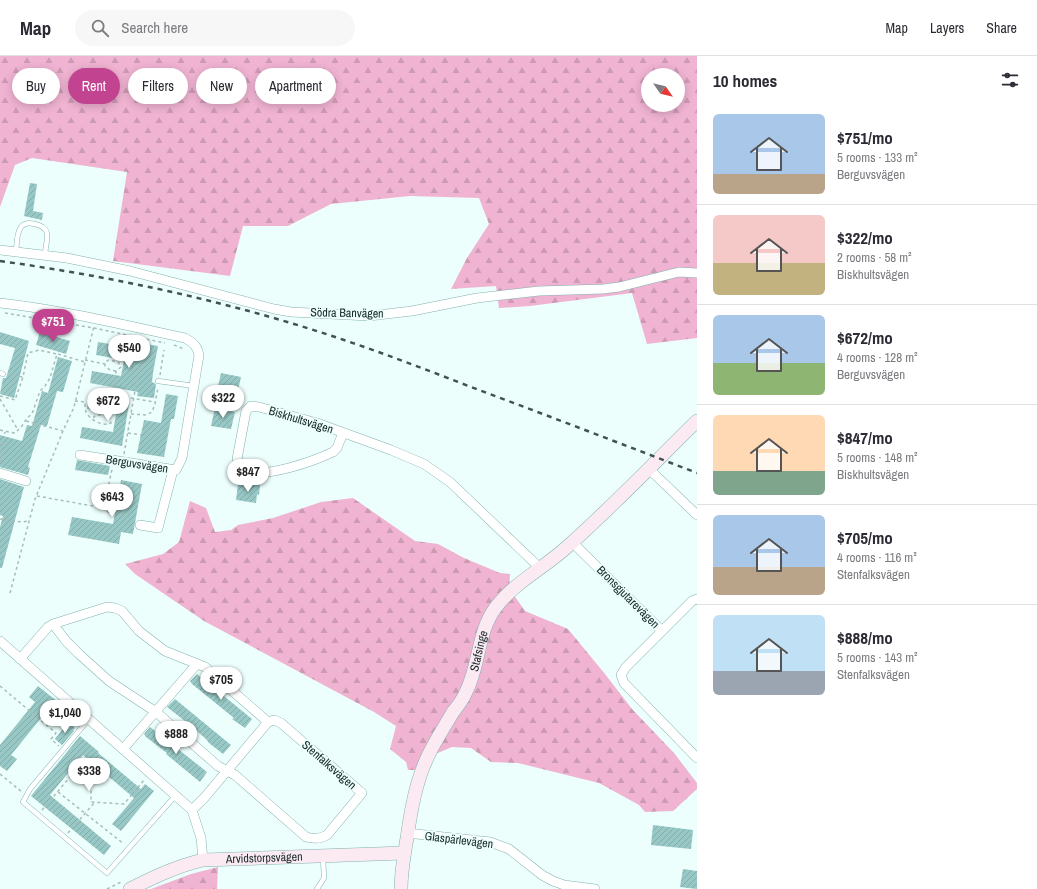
<!DOCTYPE html>
<meta charset="utf-8">
<style>
:root{--surface:#fff;--page:#f7f7f7;--text:#2b2b33;--muted:#7c7c81;--line:#e1e1e2;--accent:#c24390}
body{margin:0;font-family:"Archivo Narrow",sans-serif;background:var(--page);color:var(--text);height:100vh;display:flex;flex-direction:column;font-size:15px;white-space:nowrap}
*{box-sizing:border-box;margin:0}
p{font-size:13px;color:var(--muted)}
.icon{flex:none;width:22px;height:22px;fill:none;stroke:currentColor;stroke-width:2;stroke-linecap:round;stroke-linejoin:round}
.map{position:relative;flex:1;overflow:hidden}
.drawer{display:flex;flex-direction:column;background:var(--surface);width:340px}
.drawer>*{flex:none}
.hud{position:absolute;left:12px;top:12px;width:380px;height:36px;display:flex;gap:8px}
.needle{width:26px;rotate:124deg}
.fabs{position:absolute;left:641px;top:12px;display:grid;gap:8px}
.fabs a{display:grid;place-items:center;width:44px;height:44px;border-radius:50%;background:var(--surface);box-shadow:0 2px 10px #0003;font-size:20px}
.price{position:absolute;translate:-50% -34px;padding:0 9px;border-radius:14px;background:#fff;color:#222;font-size:13px;line-height:26px;filter:drop-shadow(0 1px 2px #0008)}
.price::after{content:'';position:absolute;left:50%;top:24px;width:12px;height:9px;margin-left:-6px;background:inherit;clip-path:polygon(0 0,100% 0,50% 100%)}
.price.on{background:var(--accent);color:#fff}
ul{padding:0;list-style:none}
li{display:flex;align-items:center;gap:12px;height:100px;padding:0 16px}
li+li{border-top:1px solid var(--line)}
li span{display:grid;place-items:center;flex:none;width:112px;height:80px;border-radius:6px;color:#555}
li>.icon{margin-inline-start:auto}
span .icon{width:48px;height:48px;fill:#fffc;stroke-width:1}
li b{font-size:17px}
h2{display:flex;justify-content:space-between;align-items:center;height:48px;padding:0 16px;font-size:17px}
.pill{padding:0 14px;border-radius:18px;background:var(--surface);box-shadow:0 2px 10px #0003;font-size:14px;line-height:36px}
.pill.on{background:var(--accent);color:#fff}
header{display:flex;align-items:center;gap:24px;box-sizing:border-box;height:56px;padding:0 20px;background:var(--surface);border-bottom:1px solid var(--line)}
header strong{font-size:19px}
nav{display:flex;gap:22px;margin-inline-start:auto;font-size:14px}
.search{width:280px;height:36px;background:var(--page);display:flex;align-items:center;gap:10px;box-sizing:border-box;padding:0 14px;border-radius:22px;color:var(--muted);font-size:15px}
main{display:flex;flex:1;min-height:0}
.map>svg:first-child{display:block}
.forest{fill:url(#forest-firs);fill-rule:evenodd}
.building{fill:url(#building-hatch)}
.lines{fill:none;stroke-linecap:round;stroke-linejoin:round}
.lane-casing{stroke:#83b2af;stroke-width:5.5}
.street-casing{stroke:#83b2af;stroke-width:10}
.secondary-casing{stroke:#83b2af;stroke-width:14}
.path{stroke:#a9bcba;stroke-width:1.5;stroke-dasharray:3 3;stroke-linecap:butt}
.lane{stroke:#fff;stroke-width:4.5}
.street{stroke:#fff;stroke-width:9}
.secondary{stroke:#fceaf3;stroke-width:13}
.rail{stroke:#405351;stroke-width:2.5;stroke-dasharray:5 5;stroke-linecap:butt}
.labels{text-anchor:middle;dominant-baseline:central;stroke-width:3.5;stroke-linejoin:round;paint-order:stroke}
.street-label{font-size:12px;fill:#152827;stroke:#ecfffd}
</style>
<header>
<strong>Map</strong>
<div class="search"><svg class="icon" aria-label="search" viewBox="0 0 24 24"><circle cx="10" cy="10" r="6"/><path d="M15 15l6 6"/></svg>Search here</div>
<nav><a>Map</a><a>Layers</a><a>Share</a></nav>
</header>
<main>
<div class="map">
<svg width="697" height="833" viewBox="0 0 697 833">
<defs>
<pattern id="forest-firs" width="22" height="20" patternUnits="userSpaceOnUse"><rect width="22" height="20" fill="#f0b3d2"/><path d="M5 1l3.5 6h-7zM16 11l3.5 6h-7z" fill="#cd9ab4"/></pattern>
<pattern id="building-hatch" width="6" height="6" patternUnits="userSpaceOnUse"><rect width="6" height="6" fill="#98c8c5"/><path d="M-1 1l2-2M0 6l6-6M5 7l2-2" fill="none" stroke="#82aca9"/></pattern>
</defs>
<rect width="100%" height="100%" fill="#ecfffd"/>
<g class="forest">
<path d="M0,0H697V282L647,288L632,237L530,250L499,252L496,230L451,233L467,202L489,168L479,142L410,140L331,148L288,170H243L230,220L113,205L127,116L32,102L15,109L0,151ZM648,19H678V49H648Z"/>
<path d="M353,442L415,485L438,488L464,502L500,517L510,518L509,532L525,555L568,573L605,618L632,653L674,697L697,727V733L673,755L645,756L639,749L599,727L518,707L491,706L471,692L452,691L433,699L417,714H408L406,706L390,693L396,670L374,656L204,565L135,518L125,508L163,498L179,486L190,445L206,452L215,476L231,474L238,469L273,462L321,446Z"/>
<path d="M218,811L217,833H151L191,818Z"/>
</g>
<g class="building">
<path d="M30,127L37,128L33,155L43,157L42,164L24,160Z"/>
<path d="M0,276L29,285L14,342L0,338L3,322H6L15,292L0,288Z"/>
<path d="M40,276L70,285L66,298L36,289Z"/>
<path d="M98,286L145,294L146,288L158,290L153,317L152,326L156,328L154,342L137,340L138,336L90,327L92,315L121,320L124,304L96,299Z"/>
<path d="M58,301L72,305L63,336L57,335L47,370L41,369L28,411L30,412L28,419L0,411V379L22,385L27,369L32,370L42,335L48,337Z"/>
<path d="M221,317L241,321L237,339L217,335Z"/>
<path d="M166,338L178,340L174,363H171L164,401L137,397L144,364L161,367Z"/>
<path d="M89,341L129,348L122,390L80,382L82,371L113,376L116,358L87,353Z"/>
<path d="M215,352L235,356L231,373L211,370Z"/>
<path d="M77,404L110,410L108,419L75,414Z"/>
<path d="M0,423L24,431L2,512H0V471L3,460L0,459Z"/>
<path d="M121,424L142,428L133,478L121,476L119,488L68,479L72,461L113,468Z"/>
<path d="M238,428L251,429V428L260,429L259,439L257,438L256,447L236,444Z"/>
<path d="M197,618L252,663L245,672L232,663L234,662L192,628L190,625Z"/>
<path d="M38,630L58,646L49,658L46,656L11,699L17,703L7,715L0,710V689L35,646L29,641Z"/>
<path d="M175,643L231,689L223,698L209,687L206,683L190,669L167,651Z"/>
<path d="M68,666L75,672L73,674L74,675L62,689L55,683Z"/>
<path d="M150,671L207,716L200,726L166,698L167,697L146,681L144,678Z"/>
<path d="M80,680L99,696L98,697L141,733L145,728L154,735L121,775L112,768L134,742L83,699L50,739L111,790L104,799L31,740Z"/>
<path d="M653,769L693,774L691,793L651,789Z"/>
<path d="M683,813L697,815V833L680,831Z"/>
</g>
<g class="lines">
<g class="lane-casing">
<g id="lane">
<path d="M16,196C17,188 16,178 21,171C26,164 45,168 47,177C48,184 45,193 45,199"/>
<path d="M0,317L3,318"/>
<path d="M158,325L194,330"/>
<path d="M89,663L30,733L23,746L107,817L176,739"/>
<path d="M317,833L324,822L323,801"/>
</g>
</g>
<g class="street-casing">
<g id="street">
<path d="M0,194L67,202L130,215L274,253L291,256L369,260L412,255L477,242L539,235L603,233L619,231L679,216L697,217"/>
<path d="M0,247C63,254 124,269 185,282C194,287 197,290 199,299L182,402L176,414L80,399"/>
<path d="M343,377L337,392L333,396C314,405 267,422 246,415C241,413 239,408 237,403L246,355L251,350L259,351L317,367L391,394L424,408L450,426L540,512"/>
<path d="M648,412L697,459"/>
<path d="M0,417L26,425"/>
<path d="M140,469L158,472L173,414"/>
<path d="M572,486L662,575"/>
<path d="M697,543L692,545L626,611L621,619L624,627L697,702"/>
<path d="M0,585L192,754L201,782L203,804"/>
<path d="M20,603L48,571L53,568L107,551L115,552L122,555L139,575L165,595L205,611L268,666L274,664L281,667L362,737L327,779C320,783 313,783 306,781L235,719L218,710L156,656L109,625L79,598L66,585L53,568"/>
<path d="M123,693L197,608"/>
<path d="M192,754L205,741L268,666"/>
<path d="M407,777L490,786L509,793L542,819L553,825L564,829L595,833"/>
</g>
</g>
<g class="secondary-casing">
<g id="secondary">
<path id="s1" d="M130,833C154,821 177,810 203,804L404,797"/>
<path id="s2" d="M401,833C401,815 404,800 407,782C411,754 416,724 429,698C436,683 445,670 453,656C458,650 463,643 466,636C480,609 477,576 496,551C515,526 544,512 567,491C612,451 654,407 697,365"/>
</g>
</g>
<g class="path">
<path d="M5,257L94,272L165,287"/>
<path d="M174,289L184,293"/>
<path d="M58,298L85,306"/>
<path d="M85,304L105,308"/>
<path d="M160,319L164,294"/>
<path d="M113,339L155,346"/>
<path d="M0,340L15,344L23,321"/>
<path d="M0,343L18,374"/>
<path d="M75,345L85,346C85,349 85,354 86,356C90,364 103,371 111,367L109,359H96L92,363"/>
<path d="M131,358L146,359L152,356L155,348L158,331"/>
<path d="M109,359L114,333L116,315L121,311L118,306L109,304L105,306V310L110,314L116,315"/>
<path d="M26,365L63,375"/>
<path d="M0,374L9,376L15,377L22,370L27,362L32,358L40,335L45,330L50,322L57,298L39,294L28,297L23,321L9,319"/>
<path d="M128,377L142,379"/>
<path d="M124,398L144,283"/>
<path d="M0,407L2,399L1,395L5,376"/>
<path d="M37,440L104,452L112,460"/>
<path d="M104,452L112,413"/>
<path d="M0,463L22,466L29,465"/>
<path d="M10,537L35,443L63,375L74,351L94,270"/>
<path d="M0,630L56,677L51,683L59,690"/>
<path d="M68,698L91,715V746L124,748L144,724"/>
<path d="M0,718L22,736"/>
<path d="M58,736L124,788"/>
<path d="M42,754L81,708"/>
<path d="M68,777L95,746"/>
<path d="M107,833L121,826"/>
</g>
<use href="#lane" class="lane"/>
<use href="#street" class="street"/>
<use href="#secondary" class="secondary"/>
<path class="rail" d="M0,205C100,219 198,239 294,268C354,286 412,308 471,331C546,359 622,388 697,417"/>
</g>
<g class="labels">
<g class="street-label">
<text transform="translate(347 257) rotate(1)">Södra Banvägen</text>
<text transform="translate(301 364) rotate(17)">Biskhultsvägen</text>
<text transform="translate(137 408) rotate(9)">Berguvsvägen</text>
<text transform="translate(628 541) rotate(45)">Bronsgjutarevägen</text>
<text stroke="none"><textPath href="#s2" startOffset="254">Stafsinge</textPath></text>
<text transform="translate(329 709) rotate(41)">Stenfalksvägen</text>
<text transform="translate(459 784) rotate(7)">Glaspärlevägen</text>
<text stroke="none"><textPath href="#s1" startOffset="140">Arvidstorpsvägen</textPath></text>
</g>
</g>
</svg>
<div class="fabs">
<a><svg class="needle" viewBox="-14 -14 28 28"><path d="M0-13l5 13h-10z" fill="#e53935"/><path d="M0 13l5-13h-10z" fill="#7c7c81"/></svg></a>
</div>
<b class="price on" style="left:53px;top:287px">$751</b>
<b class="price" style="left:129px;top:313px">$540</b>
<b class="price" style="left:223px;top:363px">$322</b>
<b class="price" style="left:108px;top:366px">$672</b>
<b class="price" style="left:248px;top:437px">$847</b>
<b class="price" style="left:112px;top:462px">$643</b>
<b class="price" style="left:221px;top:645px">$705</b>
<b class="price" style="left:65px;top:678px">$1,040</b>
<b class="price" style="left:176px;top:699px">$888</b>
<b class="price" style="left:89px;top:736px">$338</b>
<div class="hud">
<a class="pill">Buy</a>
<a class="pill on">Rent</a>
<a class="pill">Filters</a>
<a class="pill">New</a>
<a class="pill">Apartment</a>
</div>
</div>
<section class="drawer">
<h2>10 homes<svg class="icon" aria-label="filters" viewBox="0 0 24 24"><path d="M4 7h16M4 17h16"/><circle cx="9" cy="7" r="2"/><circle cx="15" cy="17" r="2"/></svg></h2>
<ul>
<li><span style="background:linear-gradient(#a9c7e8 75%,#b9a48a 0)"><svg class="icon" aria-label="home" viewBox="0 0 24 24"><path d="M3 11l9-7 9 7M6 9v11h12V9"/></svg></span><div><b>$751/mo</b><p>5 rooms · 133 m²</p><p>Berguvsvägen</p></div></li>
<li><span style="background:linear-gradient(#f6c9c9 60%,#c2b280 0)"><svg class="icon" aria-label="home" viewBox="0 0 24 24"><path d="M3 11l9-7 9 7M6 9v11h12V9"/></svg></span><div><b>$322/mo</b><p>2 rooms · 58 m²</p><p>Biskhultsvägen</p></div></li>
<li><span style="background:linear-gradient(#a9c7e8 60%,#8fb573 0)"><svg class="icon" aria-label="home" viewBox="0 0 24 24"><path d="M3 11l9-7 9 7M6 9v11h12V9"/></svg></span><div><b>$672/mo</b><p>4 rooms · 128 m²</p><p>Berguvsvägen</p></div></li>
<li><span style="background:linear-gradient(#ffd9b3 70%,#7fa58c 0)"><svg class="icon" aria-label="home" viewBox="0 0 24 24"><path d="M3 11l9-7 9 7M6 9v11h12V9"/></svg></span><div><b>$847/mo</b><p>5 rooms · 148 m²</p><p>Biskhultsvägen</p></div></li>
<li><span style="background:linear-gradient(#a9c7e8 65%,#b9a48a 0)"><svg class="icon" aria-label="home" viewBox="0 0 24 24"><path d="M3 11l9-7 9 7M6 9v11h12V9"/></svg></span><div><b>$705/mo</b><p>4 rooms · 116 m²</p><p>Stenfalksvägen</p></div></li>
<li><span style="background:linear-gradient(#bfe0f5 70%,#9aa5b1 0)"><svg class="icon" aria-label="home" viewBox="0 0 24 24"><path d="M3 11l9-7 9 7M6 9v11h12V9"/></svg></span><div><b>$888/mo</b><p>5 rooms · 143 m²</p><p>Stenfalksvägen</p></div></li>
</ul>
</section>
</main>
